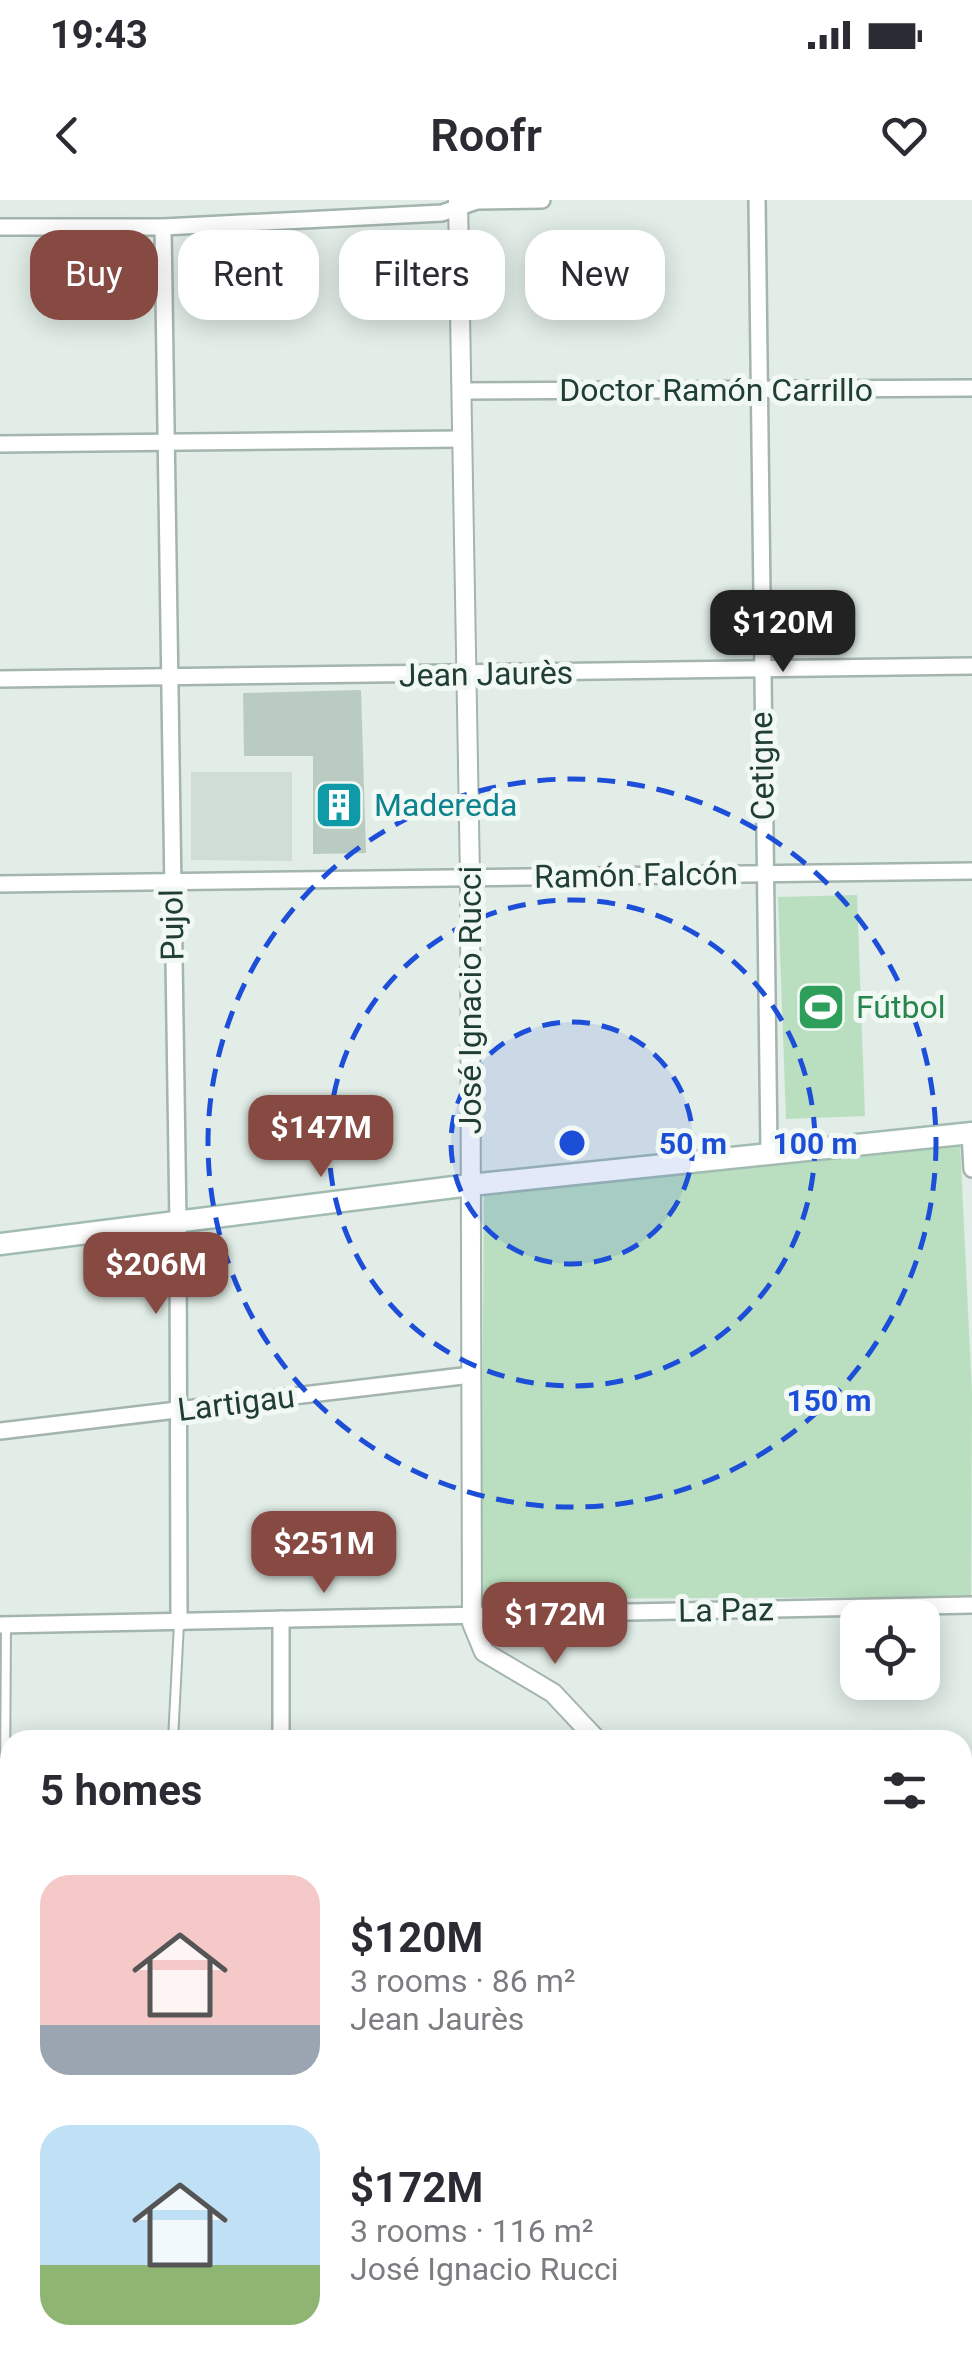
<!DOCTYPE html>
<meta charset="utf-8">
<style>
:root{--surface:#fff;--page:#f7f7f7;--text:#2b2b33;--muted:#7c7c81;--accent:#874a42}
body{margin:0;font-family:Roboto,sans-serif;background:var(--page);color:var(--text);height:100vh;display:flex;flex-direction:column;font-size:38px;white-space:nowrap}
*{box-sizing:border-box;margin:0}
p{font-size:32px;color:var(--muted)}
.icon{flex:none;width:55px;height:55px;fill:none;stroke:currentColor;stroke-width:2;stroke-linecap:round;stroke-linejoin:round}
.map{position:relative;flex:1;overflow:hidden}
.side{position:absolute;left:0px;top:1530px;width:972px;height:642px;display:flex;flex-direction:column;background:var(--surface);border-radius:30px 30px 0 0;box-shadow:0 5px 25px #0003}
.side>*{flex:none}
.hud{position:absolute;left:30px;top:30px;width:912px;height:90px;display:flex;gap:20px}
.tools{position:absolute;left:840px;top:1400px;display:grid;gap:20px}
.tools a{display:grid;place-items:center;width:100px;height:100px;border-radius:20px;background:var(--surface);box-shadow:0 5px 25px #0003;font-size:50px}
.price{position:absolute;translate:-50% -85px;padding:0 22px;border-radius:20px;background:var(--accent);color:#fff;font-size:32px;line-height:65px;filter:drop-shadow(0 2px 5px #0008)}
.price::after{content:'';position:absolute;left:50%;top:60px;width:30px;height:22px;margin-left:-15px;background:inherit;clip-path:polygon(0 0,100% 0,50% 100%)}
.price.selected{background:#222;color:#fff}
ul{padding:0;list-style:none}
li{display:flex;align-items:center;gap:30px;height:250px;padding:0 40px}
li span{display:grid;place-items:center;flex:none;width:280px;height:200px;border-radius:30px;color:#555}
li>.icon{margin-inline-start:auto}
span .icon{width:120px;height:120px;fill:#fffc;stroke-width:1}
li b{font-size:42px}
h2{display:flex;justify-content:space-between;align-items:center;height:120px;padding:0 40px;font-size:42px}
.tag{padding:0 35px;border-radius:30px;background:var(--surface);box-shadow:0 5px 25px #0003;font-size:35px;line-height:90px}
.tag.selected{background:var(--accent);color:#fff}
.status{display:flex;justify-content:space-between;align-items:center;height:70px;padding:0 50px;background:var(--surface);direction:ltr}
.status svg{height:28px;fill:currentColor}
header{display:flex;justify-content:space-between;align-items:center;height:130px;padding:0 40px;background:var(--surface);font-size:45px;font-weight:600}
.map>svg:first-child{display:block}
.built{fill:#d0ddd6}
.green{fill:#badfc0}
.building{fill:#bacbc2}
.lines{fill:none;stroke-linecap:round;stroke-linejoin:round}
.service-casing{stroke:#a4b5ae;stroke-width:12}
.minor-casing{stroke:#a4b5ae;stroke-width:20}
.tertiary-casing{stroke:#a4b5ae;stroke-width:22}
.secondary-casing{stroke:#a2bcb1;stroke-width:25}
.path{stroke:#81b29e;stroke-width:2.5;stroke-dasharray:5 8;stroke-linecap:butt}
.service{stroke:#fff;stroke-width:8}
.minor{stroke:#fff;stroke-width:15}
.tertiary{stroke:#fff;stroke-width:18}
.secondary{stroke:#fff;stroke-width:20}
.ring{fill:none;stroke:#1d4ed8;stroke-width:5;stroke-dasharray:18 12}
.labels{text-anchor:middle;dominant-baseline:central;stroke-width:10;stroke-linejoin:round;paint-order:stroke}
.street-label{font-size:32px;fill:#213e34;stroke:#f2f9f5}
.culture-label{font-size:32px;fill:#0d838f;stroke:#f2f9f5;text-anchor:start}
.leisure-label{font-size:32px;fill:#27864d;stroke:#f2f9f5;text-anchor:start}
.centre{fill:#1d4ed8;stroke:#f2f9f5;stroke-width:5}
.ring-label{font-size:30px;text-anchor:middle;font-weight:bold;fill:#1d4ed8;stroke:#f2f9f5;stroke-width:10;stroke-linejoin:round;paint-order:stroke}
</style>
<div class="status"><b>19:43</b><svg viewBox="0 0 49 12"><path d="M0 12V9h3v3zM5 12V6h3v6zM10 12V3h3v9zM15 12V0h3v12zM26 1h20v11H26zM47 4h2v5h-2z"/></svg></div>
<header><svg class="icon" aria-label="back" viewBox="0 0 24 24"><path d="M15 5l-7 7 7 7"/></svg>Roofr<svg class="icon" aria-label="heart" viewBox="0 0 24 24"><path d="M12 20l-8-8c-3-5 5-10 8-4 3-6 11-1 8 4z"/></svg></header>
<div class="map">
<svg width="972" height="2172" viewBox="0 0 972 2172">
<rect width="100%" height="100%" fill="#e2ede7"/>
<path class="built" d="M191,572H292V661L191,660Z"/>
<g class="green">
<path d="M857,695L865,916L786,919L778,697Z"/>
<path d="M960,942L972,1194L971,1397L481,1399L484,992Z"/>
<path d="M972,1856V2172H936L923,2163L962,2162V1859Z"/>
</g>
<path class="building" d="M361,490L366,653L313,654V556H244L243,493Z"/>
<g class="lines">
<g class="service-casing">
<g id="service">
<path d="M173,1540L179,1423"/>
<path d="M5,1586L6,1425"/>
</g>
</g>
<g class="minor-casing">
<g id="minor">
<path d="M757,0L769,951"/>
<path d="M0,27H163L442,13L477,1L542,0"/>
<path d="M163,27L178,1024L179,1423"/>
<path d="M461,191L972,188"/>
<path d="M0,244L461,239"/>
<path d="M0,479L972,466"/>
<path d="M0,684L972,671"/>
<path d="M970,933L972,969"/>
<path d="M0,1231L471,1175"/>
<path d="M281,1419V1540"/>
<path d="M0,1425L972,1405"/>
<path d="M962,1590H972"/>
<path d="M962,1772H972"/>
<path d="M962,1852L972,1846"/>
<path d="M905,2162L913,2172"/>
<path d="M262,2172V2162"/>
</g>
</g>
<g class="tertiary-casing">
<g id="tertiary">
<path d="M458,0L470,678L472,1423L484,1452L553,1493L597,1540"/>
<path d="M601,2172V2162"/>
</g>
</g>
<g class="secondary-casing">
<path id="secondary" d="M0,1044L470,985L972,933"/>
</g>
<g class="path">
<path d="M962,1962L972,1958"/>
<path d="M962,2008L972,2003"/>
<path d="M962,2036L972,2040"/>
<path d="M962,2080L972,2076"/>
<path d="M969,2172L972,2105"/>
</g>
<use href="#service" class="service"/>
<use href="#minor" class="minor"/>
<use href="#tertiary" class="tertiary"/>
<use href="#secondary" class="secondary"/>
</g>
<circle cx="572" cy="943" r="121" fill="#1d4ed8" fill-opacity=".12"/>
<g class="ring">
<circle cx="572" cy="943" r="121"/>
<circle cx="572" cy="943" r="243"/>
<circle cx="572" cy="943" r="364"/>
</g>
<defs>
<g id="building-square" transform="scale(2.5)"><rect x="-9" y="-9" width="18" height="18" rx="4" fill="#0f9aa8" stroke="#f2f9f5"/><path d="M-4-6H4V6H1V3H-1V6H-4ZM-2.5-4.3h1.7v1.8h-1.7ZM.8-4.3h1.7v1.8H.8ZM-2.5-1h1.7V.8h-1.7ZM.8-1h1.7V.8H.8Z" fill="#fff"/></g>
<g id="stadium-square" transform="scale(2.5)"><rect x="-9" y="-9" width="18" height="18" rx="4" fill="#2e9e5b" stroke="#f2f9f5"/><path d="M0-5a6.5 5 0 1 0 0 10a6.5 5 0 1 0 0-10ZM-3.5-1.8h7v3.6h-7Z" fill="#fff"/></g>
</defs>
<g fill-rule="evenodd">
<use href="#building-square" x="339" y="605"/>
<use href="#stadium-square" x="821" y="807"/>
</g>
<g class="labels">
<g class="street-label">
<text x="716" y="190">Doctor Ramón Carrillo</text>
<text transform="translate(486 474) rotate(-1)">Jean Jaurès</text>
<text transform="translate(762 566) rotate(-91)">Cetigne</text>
<text transform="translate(636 675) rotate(-1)">Ramón Falcón</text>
<text transform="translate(172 725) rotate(-91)">Pujol</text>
<text transform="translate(470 800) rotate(-90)">José Ignacio Rucci</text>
<text transform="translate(236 1203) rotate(-7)">Lartigau</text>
<text transform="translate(726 1410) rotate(-1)">La Paz</text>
</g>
<g class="culture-label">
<text x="374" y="605">Madereda</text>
</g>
<g class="leisure-label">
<text x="856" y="807">Fútbol</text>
</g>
</g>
<circle cx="572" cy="943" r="15" class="centre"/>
<g class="ring-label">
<text x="693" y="954">50 m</text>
<text x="815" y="954">100 m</text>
<text x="829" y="1211">150 m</text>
</g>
</svg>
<div class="tools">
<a><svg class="icon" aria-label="locate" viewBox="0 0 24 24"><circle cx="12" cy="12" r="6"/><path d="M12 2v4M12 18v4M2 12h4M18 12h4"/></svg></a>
</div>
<b class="price selected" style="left:783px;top:475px">$120M</b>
<b class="price" style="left:321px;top:980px">$147M</b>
<b class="price" style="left:156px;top:1117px">$206M</b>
<b class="price" style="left:324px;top:1396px">$251M</b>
<b class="price" style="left:555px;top:1467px">$172M</b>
<div class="hud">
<a class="tag selected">Buy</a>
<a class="tag">Rent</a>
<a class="tag">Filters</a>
<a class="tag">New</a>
</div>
<section class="side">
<h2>5 homes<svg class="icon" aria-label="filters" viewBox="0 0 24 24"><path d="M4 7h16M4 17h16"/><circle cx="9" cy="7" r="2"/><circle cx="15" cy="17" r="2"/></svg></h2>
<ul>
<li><span style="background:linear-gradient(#f6c9c9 75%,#9aa5b1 0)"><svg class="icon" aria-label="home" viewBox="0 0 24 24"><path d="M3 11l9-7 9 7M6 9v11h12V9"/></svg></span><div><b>$120M</b><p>3 rooms · 86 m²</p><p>Jean Jaurès</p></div></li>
<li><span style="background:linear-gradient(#bfe0f5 70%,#8fb573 0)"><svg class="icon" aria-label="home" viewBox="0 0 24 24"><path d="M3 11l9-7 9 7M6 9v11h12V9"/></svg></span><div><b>$172M</b><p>3 rooms · 116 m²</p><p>José Ignacio Rucci</p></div></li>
</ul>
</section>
</div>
